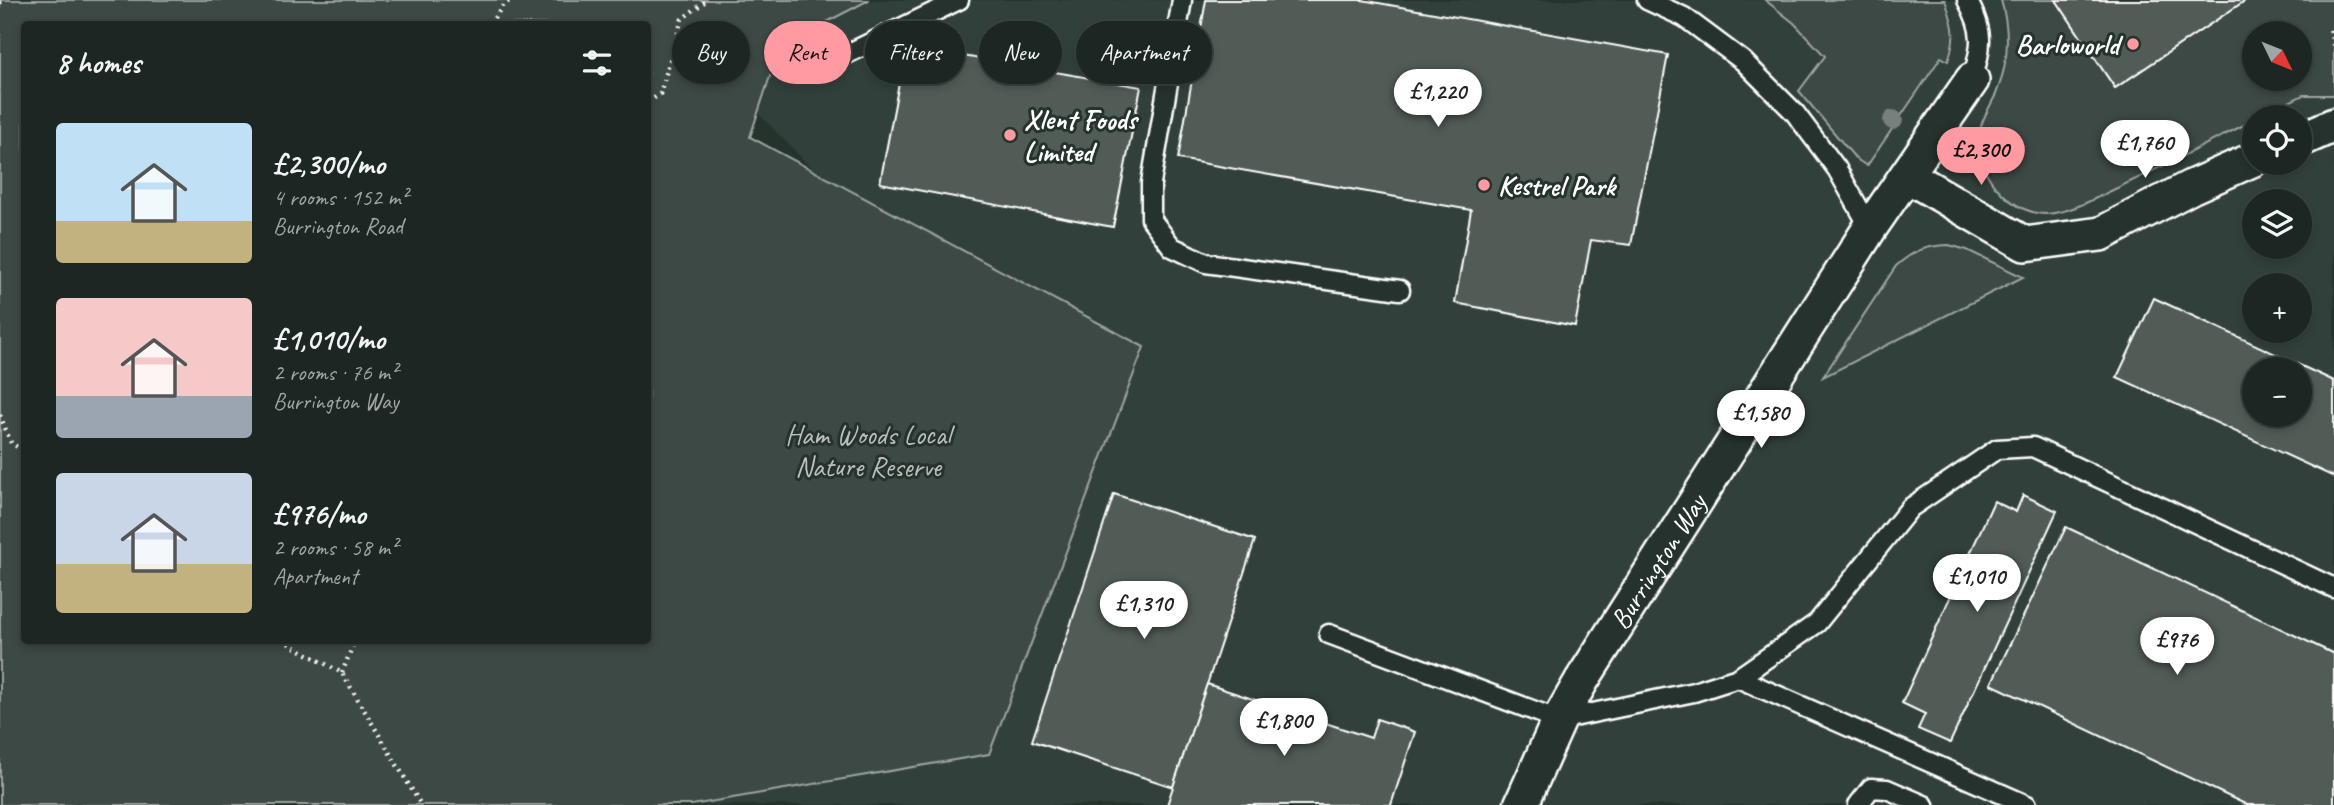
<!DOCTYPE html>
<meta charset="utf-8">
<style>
:root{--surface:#1c2622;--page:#252e2a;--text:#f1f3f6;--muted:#a0a5a5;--line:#3a4340;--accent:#ff9aa2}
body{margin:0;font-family:Caveat,sans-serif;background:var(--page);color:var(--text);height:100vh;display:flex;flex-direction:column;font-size:26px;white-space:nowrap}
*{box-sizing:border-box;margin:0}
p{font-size:23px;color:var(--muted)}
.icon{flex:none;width:38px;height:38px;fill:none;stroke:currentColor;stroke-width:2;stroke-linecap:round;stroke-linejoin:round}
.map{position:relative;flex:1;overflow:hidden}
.side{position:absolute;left:21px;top:21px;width:630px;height:623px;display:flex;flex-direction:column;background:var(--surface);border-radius:7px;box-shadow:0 4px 10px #0003,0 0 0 2px var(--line)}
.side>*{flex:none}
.banner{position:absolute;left:672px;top:21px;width:665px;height:63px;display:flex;gap:14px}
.needle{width:46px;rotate:133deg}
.fabs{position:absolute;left:2242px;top:21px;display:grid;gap:14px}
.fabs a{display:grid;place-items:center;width:70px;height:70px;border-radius:50%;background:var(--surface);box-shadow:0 4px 10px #0003,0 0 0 2px var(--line);font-size:35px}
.price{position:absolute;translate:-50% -60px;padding:0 16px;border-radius:24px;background:#fff;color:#222;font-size:23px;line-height:46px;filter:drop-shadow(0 2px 4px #0008)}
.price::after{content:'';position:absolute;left:50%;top:42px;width:21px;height:16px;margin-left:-10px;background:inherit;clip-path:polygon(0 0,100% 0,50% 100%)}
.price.selected{background:var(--accent);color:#111}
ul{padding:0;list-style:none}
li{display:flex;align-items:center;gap:21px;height:175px;padding:0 35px}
li span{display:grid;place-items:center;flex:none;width:196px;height:140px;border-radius:7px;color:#555}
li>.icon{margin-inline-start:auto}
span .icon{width:84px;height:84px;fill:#fffc;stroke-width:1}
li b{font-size:30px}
h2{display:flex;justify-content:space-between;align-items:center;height:84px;padding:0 35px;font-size:30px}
.pill{padding:0 24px;border-radius:32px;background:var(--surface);box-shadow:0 4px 10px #0003,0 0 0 2px var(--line);font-size:24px;line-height:63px}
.pill.selected{background:var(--accent);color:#111}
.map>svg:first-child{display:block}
.built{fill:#333f3a;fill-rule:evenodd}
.green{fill:#3e4944;stroke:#9ea4a2;stroke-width:2;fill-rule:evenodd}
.building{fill:#515c57;stroke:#fff;stroke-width:2;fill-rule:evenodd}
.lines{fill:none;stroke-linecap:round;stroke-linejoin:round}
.service-casing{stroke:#fff;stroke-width:23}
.minor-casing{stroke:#fff;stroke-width:38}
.path{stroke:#fff;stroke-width:4.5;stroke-dasharray:2 5;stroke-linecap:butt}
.service{stroke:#26332d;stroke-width:18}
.minor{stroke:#26332d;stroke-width:33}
.tree{fill:#78807d}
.poi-dot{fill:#ff9aa2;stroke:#26332d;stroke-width:2.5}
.labels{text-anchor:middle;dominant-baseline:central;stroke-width:6;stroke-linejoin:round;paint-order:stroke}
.poi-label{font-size:28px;font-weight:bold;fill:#fff;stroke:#26332d;text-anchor:start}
.park-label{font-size:28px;fill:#bbbfbe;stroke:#26332d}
.street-label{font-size:28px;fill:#fff;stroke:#26332d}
</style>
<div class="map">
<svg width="2334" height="805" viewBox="0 0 2334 805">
<rect width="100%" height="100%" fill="#26332d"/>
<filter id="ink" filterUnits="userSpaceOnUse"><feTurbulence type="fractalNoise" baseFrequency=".0143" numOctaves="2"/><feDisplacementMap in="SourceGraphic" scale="14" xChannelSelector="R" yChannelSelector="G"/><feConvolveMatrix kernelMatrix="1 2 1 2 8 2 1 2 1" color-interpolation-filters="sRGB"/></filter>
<g filter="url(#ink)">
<path class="built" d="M874,0H1765L1794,23L1816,0H2334V805H684L843,200L715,69ZM2254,33H2300V79H2254ZM2254,117H2300V163H2254ZM2254,201H2300V247H2254ZM2254,285H2300V331H2254ZM2254,369H2300V415H2254Z"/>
<g class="green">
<path d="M0,0H869L780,46L750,137L1144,347L989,754L692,805H0ZM24,24H648V640H24Z"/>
<path d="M1765,0H1945C1954,26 1957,35 1948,61L1941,57L1867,166L1856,159L1799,91L1825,56L1794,23Z"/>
<path d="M2001,0H2056L2115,88L2246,0H2334V95H2303L2259,117H2254V120C2208,143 2162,167 2115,189C2096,198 2067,214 2045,214C2024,213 2009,202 1996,187C1983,172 1976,152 1979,133C1982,118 1990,107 1996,94C2009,63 2010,31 2001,0ZM2254,33H2300V79H2254Z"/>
<path d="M1949,245L1967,250L2023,277L1823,377L1896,266C1914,250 1926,246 1949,245Z"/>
</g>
<g class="building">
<path d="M1206,0H1362L1668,55L1631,245L1591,240L1575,326L1455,303L1471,210L1178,159Z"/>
<path d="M2056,0H2246L2115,88Z"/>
<path d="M906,46L1141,87L1113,227L880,183Z"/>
<path d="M2154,298L2334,381V477L2117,377ZM2254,369H2300V415H2254Z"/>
<path d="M1114,494L1255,540L1173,787L1032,741Z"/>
<path d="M2023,495L2057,511L1950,743L1918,729L1925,714L1902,703L1994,501L2016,512Z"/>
<path d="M2066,527L2334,654V805H2247L1991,684Z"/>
<path d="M1207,684L1371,738L1377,719L1415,732L1391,805H1167Z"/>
</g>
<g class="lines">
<g class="service-casing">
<g id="service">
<path d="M1182,0L1151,183V219L1172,247L1206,263L1400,290"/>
<path d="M1647,0L1684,17L1743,61L1795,113L1837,169L1870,228"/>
<path d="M1967,0C1985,32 1982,46 1972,80"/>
<path d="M820,67L959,0"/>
<path d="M1329,634L1559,720L1694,692L1738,678L1817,623L1910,508L1997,449L2033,447L2334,588"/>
<path d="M1738,678L2027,805"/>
<path d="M1858,805L1871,788L1887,789L1924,805"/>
</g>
</g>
<g class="minor-casing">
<g id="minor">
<path d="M2300,140L2334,125"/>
<path d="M1908,176L2025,244L2101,234L2191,187L2254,159"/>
<path id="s1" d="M1521,805L1559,720L1582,680L1870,228L1972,80"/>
</g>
</g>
<g class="path">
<path d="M0,3L3,0"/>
<path d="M490,24L504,4L511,0"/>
<path d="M2334,25L2330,28L2334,50"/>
<path d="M648,102L660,94L682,19L707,0"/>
<path d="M0,415L11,443L24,451"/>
<path d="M282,640L342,673L421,805"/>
<path d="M342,673L355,640"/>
</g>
<use href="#service" class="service"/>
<use href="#minor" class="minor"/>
</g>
<circle class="tree" cx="1893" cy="120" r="10"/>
</g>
<g class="poi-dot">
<circle cx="2133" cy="44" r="7"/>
<circle cx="1010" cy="135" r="7"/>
<circle cx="1484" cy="185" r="7"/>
</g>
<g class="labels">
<g class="poi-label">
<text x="2119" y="44" text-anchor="end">Barloworld</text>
<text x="1024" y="119">Xlent Foods<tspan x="1024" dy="32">Limited</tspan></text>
<text x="1498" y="185">Kestrel Park</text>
</g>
<g class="park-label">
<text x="868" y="434">Ham Woods Local<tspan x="868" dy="32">Nature Reserve</tspan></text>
</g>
<g class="street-label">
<text stroke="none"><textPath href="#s1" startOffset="280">Burrington Way</textPath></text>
</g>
</g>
</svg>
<div class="fabs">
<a><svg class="needle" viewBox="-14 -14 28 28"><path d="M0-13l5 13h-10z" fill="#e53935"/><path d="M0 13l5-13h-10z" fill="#a0a5a5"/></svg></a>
<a><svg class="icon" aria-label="locate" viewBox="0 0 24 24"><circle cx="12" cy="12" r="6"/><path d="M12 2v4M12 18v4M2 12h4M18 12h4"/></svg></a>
<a><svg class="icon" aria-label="layers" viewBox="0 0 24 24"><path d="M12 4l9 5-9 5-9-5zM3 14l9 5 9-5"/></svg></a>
<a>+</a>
<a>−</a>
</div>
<b class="price" style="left:1438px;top:129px">£1,220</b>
<b class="price" style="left:2145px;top:180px">£1,760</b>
<b class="price selected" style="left:1981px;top:187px">£2,300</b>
<b class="price" style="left:1761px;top:450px">£1,580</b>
<b class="price" style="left:1977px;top:614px">£1,010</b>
<b class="price" style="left:1144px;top:641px">£1,310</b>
<b class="price" style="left:2177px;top:677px">£976</b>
<b class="price" style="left:1284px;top:758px">£1,800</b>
<div class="banner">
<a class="pill">Buy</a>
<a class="pill selected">Rent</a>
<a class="pill">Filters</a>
<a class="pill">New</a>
<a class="pill">Apartment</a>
</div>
<section class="side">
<h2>8 homes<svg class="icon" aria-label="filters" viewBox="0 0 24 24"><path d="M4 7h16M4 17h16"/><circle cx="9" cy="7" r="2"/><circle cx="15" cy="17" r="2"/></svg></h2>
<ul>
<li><span style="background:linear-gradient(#bfe0f5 70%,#c2b280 0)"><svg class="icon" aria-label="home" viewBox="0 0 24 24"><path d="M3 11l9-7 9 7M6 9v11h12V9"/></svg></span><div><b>£2,300/mo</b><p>4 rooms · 152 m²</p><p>Burrington Road</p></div></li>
<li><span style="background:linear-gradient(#f6c9c9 70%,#9aa5b1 0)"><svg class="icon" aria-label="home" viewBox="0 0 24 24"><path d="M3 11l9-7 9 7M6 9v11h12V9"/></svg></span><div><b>£1,010/mo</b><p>2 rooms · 76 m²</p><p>Burrington Way</p></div></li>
<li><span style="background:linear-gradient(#c9d6e8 65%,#c2b280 0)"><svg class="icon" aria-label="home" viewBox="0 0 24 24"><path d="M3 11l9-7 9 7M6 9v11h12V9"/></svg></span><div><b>£976/mo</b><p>2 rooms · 58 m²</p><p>Apartment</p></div></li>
</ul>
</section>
</div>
